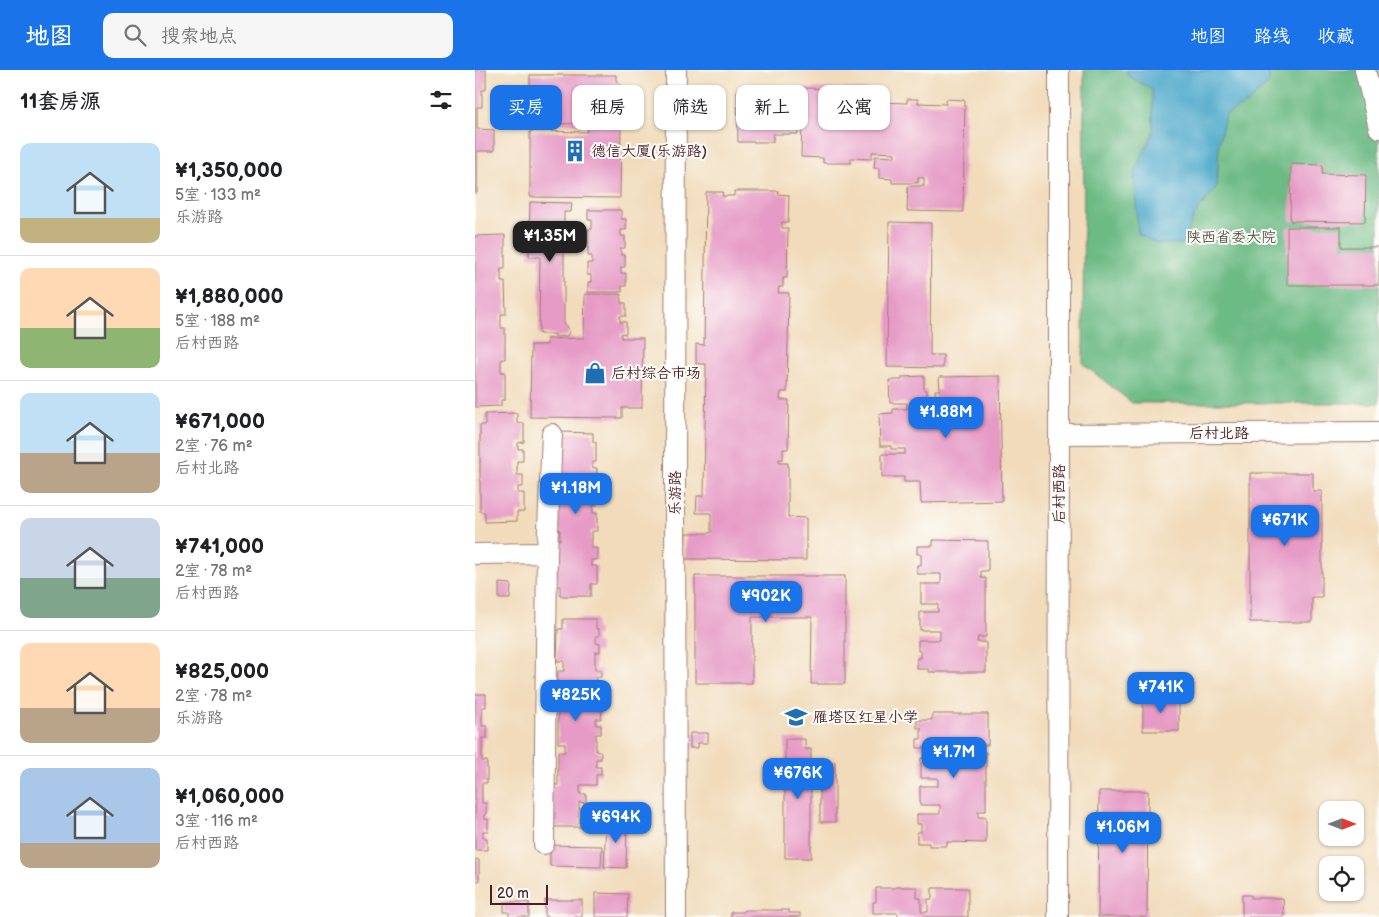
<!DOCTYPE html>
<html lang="zh">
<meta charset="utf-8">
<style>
:root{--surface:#fff;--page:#f6f6f6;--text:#202124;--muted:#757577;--line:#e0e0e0;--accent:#1a73e8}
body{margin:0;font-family:"Balsamiq Sans","LXGW WenKai TC",sans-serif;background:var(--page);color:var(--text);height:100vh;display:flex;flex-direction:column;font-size:19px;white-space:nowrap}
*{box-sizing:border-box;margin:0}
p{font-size:16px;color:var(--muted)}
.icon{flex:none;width:28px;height:28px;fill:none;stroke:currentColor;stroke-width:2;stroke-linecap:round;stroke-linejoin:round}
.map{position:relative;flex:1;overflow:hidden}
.sheet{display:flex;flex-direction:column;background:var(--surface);width:475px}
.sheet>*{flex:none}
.banner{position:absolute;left:15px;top:15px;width:475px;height:45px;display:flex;gap:10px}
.needle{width:32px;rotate:90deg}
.tools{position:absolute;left:844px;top:731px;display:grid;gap:10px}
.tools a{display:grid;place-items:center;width:45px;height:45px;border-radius:10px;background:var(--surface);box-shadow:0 1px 4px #0004;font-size:25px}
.scale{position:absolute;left:15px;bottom:12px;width:58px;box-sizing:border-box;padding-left:5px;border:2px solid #4a1f2b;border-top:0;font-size:14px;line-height:18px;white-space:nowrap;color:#4a1f2b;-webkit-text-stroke:4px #fdfcf7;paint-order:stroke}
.price{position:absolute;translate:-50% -42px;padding:0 11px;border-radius:10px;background:var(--accent);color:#fff;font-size:16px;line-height:32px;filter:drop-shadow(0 1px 2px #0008)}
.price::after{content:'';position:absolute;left:50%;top:30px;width:15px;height:11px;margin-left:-8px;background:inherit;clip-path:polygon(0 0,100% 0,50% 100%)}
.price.selected{background:#222;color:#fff}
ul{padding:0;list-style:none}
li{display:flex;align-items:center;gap:15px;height:125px;padding:0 20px}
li+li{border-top:1px solid var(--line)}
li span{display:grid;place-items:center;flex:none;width:140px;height:100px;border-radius:10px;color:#555}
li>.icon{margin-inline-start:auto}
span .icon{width:60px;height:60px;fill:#fffc;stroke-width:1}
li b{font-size:21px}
h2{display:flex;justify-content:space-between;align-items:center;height:60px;padding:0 20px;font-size:21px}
.pill{padding:0 18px;border-radius:10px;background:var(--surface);box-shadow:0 1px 4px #0004;font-size:18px;line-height:45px}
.pill.selected{background:var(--accent);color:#fff}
header{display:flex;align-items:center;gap:30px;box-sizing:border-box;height:70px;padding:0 25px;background:var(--accent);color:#fff}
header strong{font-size:24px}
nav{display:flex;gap:28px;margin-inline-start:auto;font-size:18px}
.search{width:350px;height:45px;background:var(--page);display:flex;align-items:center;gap:12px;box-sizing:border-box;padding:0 18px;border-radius:10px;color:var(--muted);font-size:19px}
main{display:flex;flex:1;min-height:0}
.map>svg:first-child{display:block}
.forest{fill:#6cba84;stroke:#5b6c58}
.water{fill:#4ca8ca;stroke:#4b647a}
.building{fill:#e69bc6}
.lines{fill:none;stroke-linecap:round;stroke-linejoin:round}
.minor-casing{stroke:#9e7d73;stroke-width:22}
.minor{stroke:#fff;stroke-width:20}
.labels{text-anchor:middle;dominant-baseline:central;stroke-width:4;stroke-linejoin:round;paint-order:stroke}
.poi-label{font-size:15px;fill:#4a1f2b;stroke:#fdfcf7;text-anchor:start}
.park-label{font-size:15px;fill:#5c574d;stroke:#fdfcf7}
.street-label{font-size:15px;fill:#4a1f2b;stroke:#fdfcf7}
</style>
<header>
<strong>地图</strong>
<div class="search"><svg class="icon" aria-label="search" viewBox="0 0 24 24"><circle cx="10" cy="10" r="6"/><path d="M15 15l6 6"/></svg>搜索地点</div>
<nav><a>地图</a><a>路线</a><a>收藏</a></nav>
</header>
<main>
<section class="sheet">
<h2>11套房源<svg class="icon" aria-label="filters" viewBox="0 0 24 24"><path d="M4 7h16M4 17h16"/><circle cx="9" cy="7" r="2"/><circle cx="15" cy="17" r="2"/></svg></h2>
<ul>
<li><span style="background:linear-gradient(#bfe0f5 75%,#c2b280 0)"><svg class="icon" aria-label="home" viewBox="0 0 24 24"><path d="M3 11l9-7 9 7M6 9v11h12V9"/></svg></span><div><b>¥1,350,000</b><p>5室 · 133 m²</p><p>乐游路</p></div></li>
<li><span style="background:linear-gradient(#ffd9b3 60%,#8fb573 0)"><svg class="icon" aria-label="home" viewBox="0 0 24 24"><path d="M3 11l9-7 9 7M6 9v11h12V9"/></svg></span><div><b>¥1,880,000</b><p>5室 · 188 m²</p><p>后村西路</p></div></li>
<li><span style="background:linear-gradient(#bfe0f5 60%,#b9a48a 0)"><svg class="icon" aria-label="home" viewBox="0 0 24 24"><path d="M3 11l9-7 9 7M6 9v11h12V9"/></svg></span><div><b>¥671,000</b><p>2室 · 76 m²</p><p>后村北路</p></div></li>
<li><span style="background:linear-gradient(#c9d6e8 60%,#7fa58c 0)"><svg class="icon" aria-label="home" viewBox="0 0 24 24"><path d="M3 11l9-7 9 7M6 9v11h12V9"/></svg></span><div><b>¥741,000</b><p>2室 · 78 m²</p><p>后村西路</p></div></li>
<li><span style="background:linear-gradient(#ffd9b3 65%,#b9a48a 0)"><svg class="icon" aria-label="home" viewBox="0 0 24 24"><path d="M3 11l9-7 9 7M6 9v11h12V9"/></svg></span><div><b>¥825,000</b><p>2室 · 78 m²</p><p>乐游路</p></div></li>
<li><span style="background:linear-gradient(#a9c7e8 75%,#b9a48a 0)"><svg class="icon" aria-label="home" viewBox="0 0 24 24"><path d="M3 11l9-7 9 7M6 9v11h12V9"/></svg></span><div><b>¥1,060,000</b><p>3室 · 116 m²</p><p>后村西路</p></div></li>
</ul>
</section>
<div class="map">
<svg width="904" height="847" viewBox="0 0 904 847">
<rect width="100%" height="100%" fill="#fdfcf7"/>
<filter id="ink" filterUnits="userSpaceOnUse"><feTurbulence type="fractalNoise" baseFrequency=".02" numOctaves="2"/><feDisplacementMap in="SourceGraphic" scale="10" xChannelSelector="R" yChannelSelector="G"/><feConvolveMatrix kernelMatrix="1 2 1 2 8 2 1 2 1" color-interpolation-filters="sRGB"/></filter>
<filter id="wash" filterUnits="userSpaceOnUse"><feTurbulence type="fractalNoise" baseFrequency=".0096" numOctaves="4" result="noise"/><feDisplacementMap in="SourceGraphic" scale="20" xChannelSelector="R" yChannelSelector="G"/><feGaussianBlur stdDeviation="1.12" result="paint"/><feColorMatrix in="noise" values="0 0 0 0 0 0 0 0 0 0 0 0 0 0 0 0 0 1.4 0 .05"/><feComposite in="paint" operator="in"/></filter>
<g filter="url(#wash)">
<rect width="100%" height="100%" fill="#f1dbbb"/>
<path class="forest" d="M609,0H904V333H657L608,294Z"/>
<path class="water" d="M652,0H794V13L773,33L750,45L744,72L742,116L719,146L708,174H682L663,164L659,103L678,63L677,19L653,6Z"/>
<g id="blocks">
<g class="building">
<path d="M0,0H11V20H7V37H2V59L19,60V81H2V123H0Z"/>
<path d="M55,5H141V10L151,20H155L154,54H146L145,128L55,127V61L112,62L113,54L55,53Z"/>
<path d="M322,18L323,64H298V72H263L262,19Z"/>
<path d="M328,18L405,20V32L432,33V29H443V33L471,34V29L490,30L488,142L432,141L433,116H449V108H443V113H417V109L404,108V98H399L400,86L420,87V83L397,82V89L376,88V93H348V88L326,87Z"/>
<path d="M816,94L848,95L847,104L891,105L890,152L815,151Z"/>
<path d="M259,121H304L303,124L314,125L313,152H307V158H313L312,208H308V217H304L303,223H314L312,322H306L305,330H314L313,379H308V389H304V393H313V447L331,448V490L210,489L211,463H236V443H221L222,426H229L231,294H221V274L229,275L231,122H248L247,126H259Z"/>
<path d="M55,132L97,133L96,142H89V254L92,256L94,260V262L92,266L80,267V264H64L65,187H54Z"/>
<path d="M113,140H146V149H151V160H146V166H150V178H146V185H150V197H146V203H151V216H147V222H113V212H116V205H112V193H117V186H113V159H117V150H113Z"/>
<path d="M414,152L456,153L455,285H468V298L412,297Z"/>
<path d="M812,157H866V177H904V215H812Z"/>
<path d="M30,165V199H26V212H30L31,244H26V258H30V289H26V302H30V330H26V336L0,337V166Z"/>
<path d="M110,224H146V233H151V246H145V252H151V264L146,263V268H168L167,338H147V348L55,347L56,275H72V269L109,268Z"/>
<path d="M449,306V320H452V334H461L460,320H465L464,307L525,306L527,431L446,433L445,412H429V407H407V384H430V379H416V376H405L404,344L418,343V339H432V333H415L414,310H427V307Z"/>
<path d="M42,343V353H49V372L43,373V379H48V391H42V405H48V417H43V423H49V442H42V451L10,452V442H5V355H10V344Z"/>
<path d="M85,362L118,363V372H121V392H117V398H122V410H116V425H122V435H118V443H122V461H116V478H122V490H116V496H122V514H116V526H85V516H80V470H85V460H80Z"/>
<path d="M775,403H838V421H847V527H837V552H775Z"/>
<path d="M458,470L513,471V501H506V508H511V567H503L502,572H511V602H454V599H442V588H446V581H443V570H465V560H445V542H463V534H446V514H466V504H442V495H446V484H442V476H458Z"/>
<path d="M220,506H370V614H336L337,547H277V613H220Z"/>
<path d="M24,513L36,514L35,529H24Z"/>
<path d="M88,549H121V559H124V566H121V573L125,574V582H120V600H126V607H121V614H126V623H121V640H127L126,649H121V655H126V664H121V681L126,682V689H121V697H126V705H121V715H105V724H111V733L104,732V739H111V748H105V757H72V715H83V682H90V673H83V641H89L90,632H82L83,601H89V591H82L83,559H88Z"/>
<path d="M0,624H11V637H7V656H12V668H7V691H12V713H7V733H11V745H9V749H13V761H8V768H12V780H0Z"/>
<rect x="668" y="628" width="36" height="33"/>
<path d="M457,644H513V675H506V682H511V741H503V747H511V773L472,772V776H454V773H442V762H446V754H442V744H465V735H445V716H463V708H446V688H466V678H442V669H446V658H442V650H457Z"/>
<path d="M215,663H233V673H223V678H215Z"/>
<path d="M310,669H330V679H336V788H310Z"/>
<rect x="345" y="692" width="15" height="60"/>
<path d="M624,721H673L672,847H623Z"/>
<path d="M131,749L152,750L151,798L129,797Z"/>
<path d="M75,775L127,776L126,797L75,796Z"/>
<path d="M0,789L4,790V811H0Z"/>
<path d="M420,817H442V828H446V842H453V829H457V818H493V847H423V843H398V832H401V818H420Z"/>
<path d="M120,823L153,824L152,847H120Z"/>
<path d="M767,825H776V828H808L809,847H767Z"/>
<rect x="70" y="830" width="37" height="17"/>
<path d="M29,832H54V847H34V842H29Z"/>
<path d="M269,840H314V843H325V847H256V842H269Z"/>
</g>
</g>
</g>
<g filter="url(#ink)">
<use href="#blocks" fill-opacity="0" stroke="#9e7d73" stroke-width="1"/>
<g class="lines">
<g class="minor-casing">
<g id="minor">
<path d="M890,0L904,58"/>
<path d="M584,364L904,362"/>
<path d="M0,484L72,483"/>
<path d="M69,774L72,483L77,364"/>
<path d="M201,847L200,411L201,0"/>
<path d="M583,847L584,364V0"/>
</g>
</g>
<use href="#minor" class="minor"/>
</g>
</g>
<defs>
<g id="building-bare" transform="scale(1.725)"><path d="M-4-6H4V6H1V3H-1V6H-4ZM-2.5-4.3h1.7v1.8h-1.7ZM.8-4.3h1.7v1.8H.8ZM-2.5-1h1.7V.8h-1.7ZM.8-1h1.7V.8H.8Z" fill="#1f6fb2" stroke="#fdfcf7" stroke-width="2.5" paint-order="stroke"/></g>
<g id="shop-bare" transform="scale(1.725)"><path d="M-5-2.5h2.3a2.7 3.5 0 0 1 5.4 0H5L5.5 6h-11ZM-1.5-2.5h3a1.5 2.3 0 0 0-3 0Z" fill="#1f6fb2" stroke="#fdfcf7" stroke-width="2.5" paint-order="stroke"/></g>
<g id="school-bare" transform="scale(1.725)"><path d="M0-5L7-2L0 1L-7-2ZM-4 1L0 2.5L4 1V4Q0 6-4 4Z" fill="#1f6fb2" stroke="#fdfcf7" stroke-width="2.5" paint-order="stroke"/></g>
</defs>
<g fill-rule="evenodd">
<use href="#building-bare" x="100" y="81"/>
<use href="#shop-bare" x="120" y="303"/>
<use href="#school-bare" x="321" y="647"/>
</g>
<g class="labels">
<g class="poi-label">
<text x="116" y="81">德信大厦(乐游路)</text>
<text x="136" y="303">后村综合市场</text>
<text x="338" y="647">雁塔区红星小学</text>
</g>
<g class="park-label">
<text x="756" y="167">陕西省委大院</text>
</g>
<g class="street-label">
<text x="744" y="363">后村北路</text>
<text transform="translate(200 423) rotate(-90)">乐游路</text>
<text transform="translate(584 424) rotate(-90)">后村西路</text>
</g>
</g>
</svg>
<div class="tools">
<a><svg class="needle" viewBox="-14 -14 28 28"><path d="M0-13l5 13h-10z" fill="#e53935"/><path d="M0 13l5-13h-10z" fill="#757577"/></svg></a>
<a><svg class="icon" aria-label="locate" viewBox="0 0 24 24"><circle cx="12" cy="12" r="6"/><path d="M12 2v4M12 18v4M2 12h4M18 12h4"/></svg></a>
</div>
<div class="scale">20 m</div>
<b class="price selected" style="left:75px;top:193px">¥1.35M</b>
<b class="price" style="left:471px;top:369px">¥1.88M</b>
<b class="price" style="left:101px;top:445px">¥1.18M</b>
<b class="price" style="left:810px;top:477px">¥671K</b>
<b class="price" style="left:291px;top:553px">¥902K</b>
<b class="price" style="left:686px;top:644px">¥741K</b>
<b class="price" style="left:101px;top:652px">¥825K</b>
<b class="price" style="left:479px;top:709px">¥1.7M</b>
<b class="price" style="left:323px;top:730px">¥676K</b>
<b class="price" style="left:141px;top:774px">¥694K</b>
<b class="price" style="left:648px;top:784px">¥1.06M</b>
<div class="banner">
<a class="pill selected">买房</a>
<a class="pill">租房</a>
<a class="pill">筛选</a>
<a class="pill">新上</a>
<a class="pill">公寓</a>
</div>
</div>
</main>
